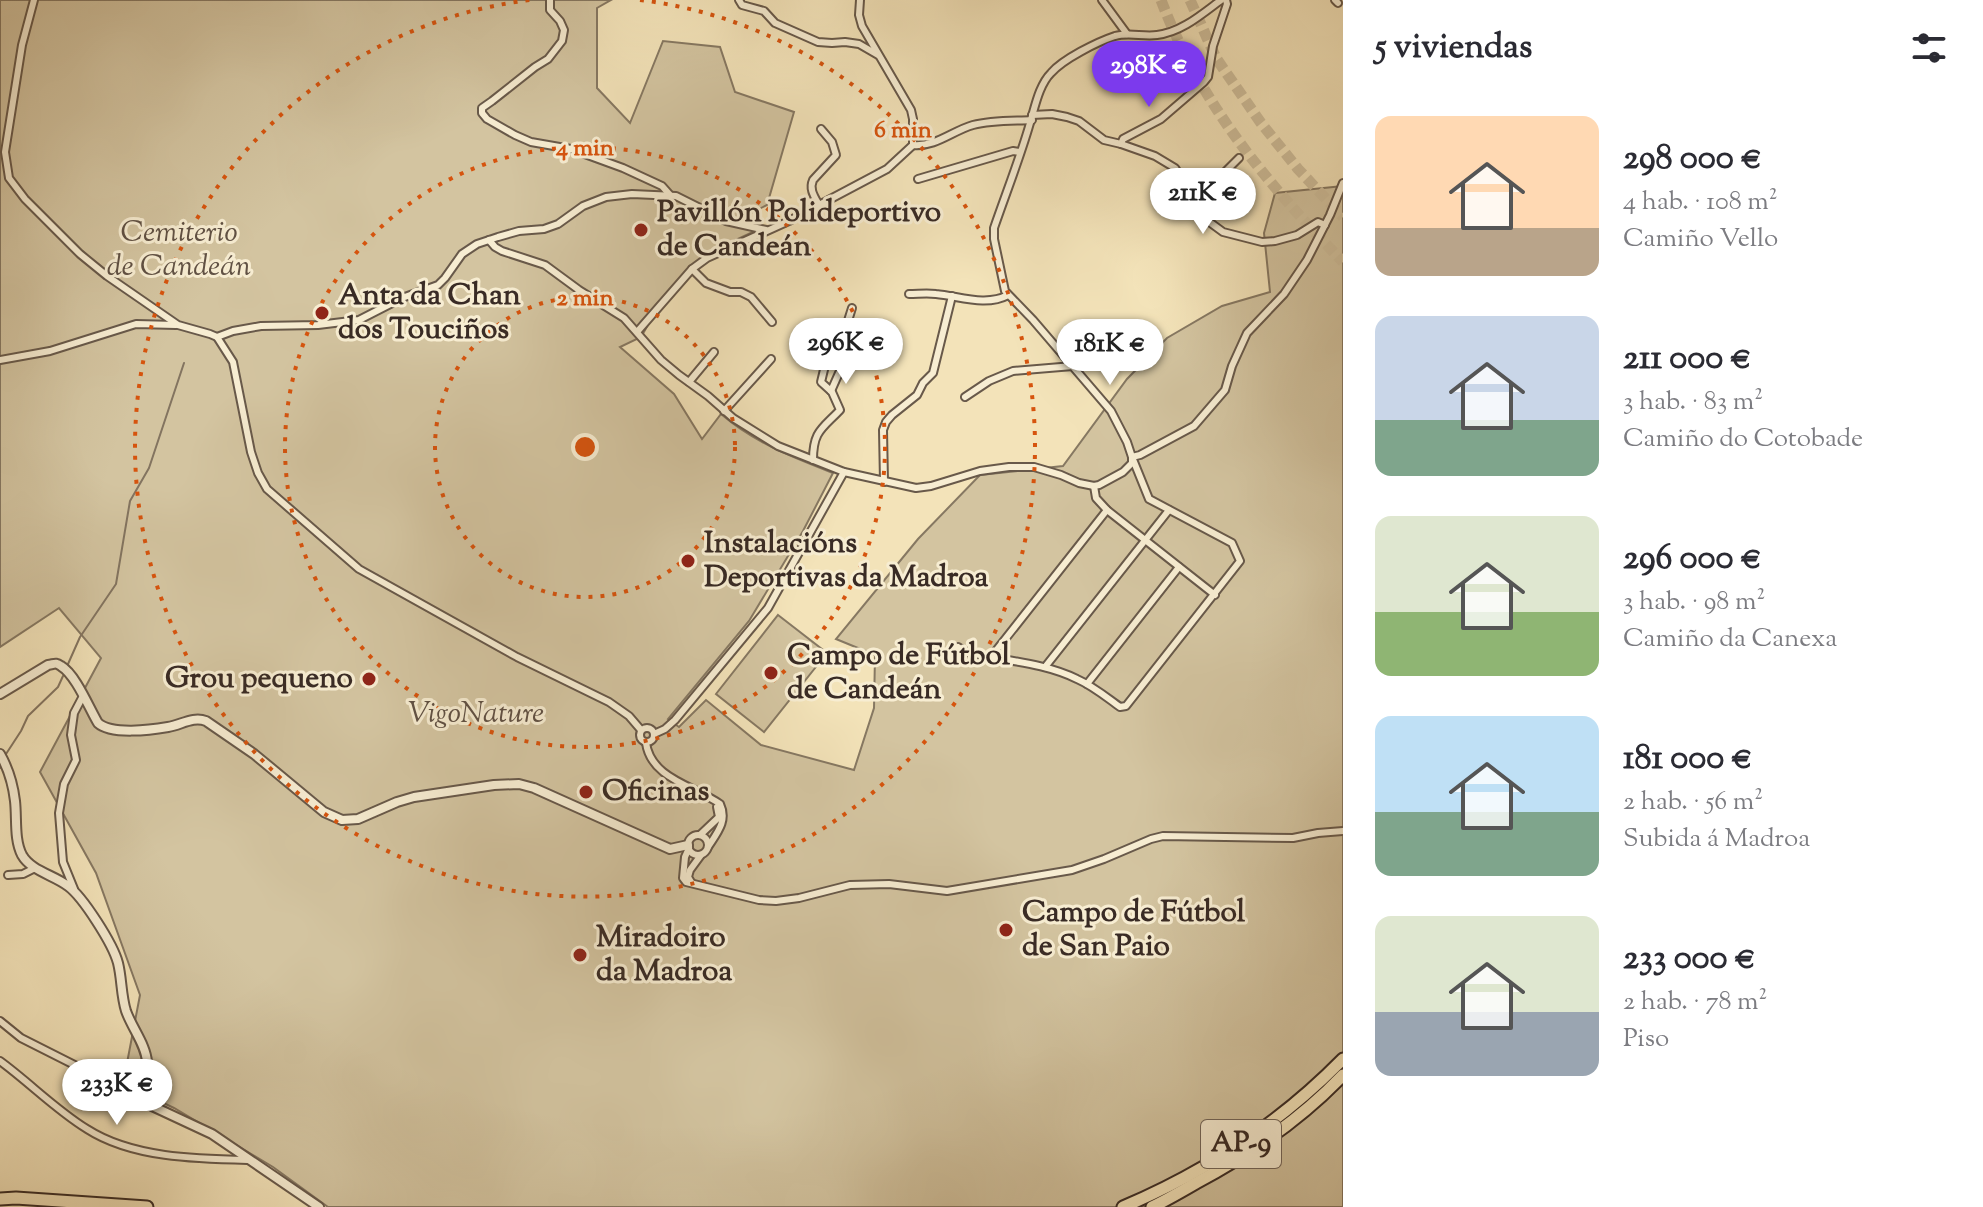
<!DOCTYPE html>
<html lang="es">
<meta charset="utf-8">
<style>
:root{--surface:#fff;--page:#f7f7f7;--text:#2b2b33;--muted:#7c7c81;--accent:#7c3aed}
body{margin:0;font-family:"Sorts Mill Goudy",serif;background:var(--page);color:var(--text);height:100vh;display:flex;flex-direction:column;font-size:30px;white-space:nowrap}
*{box-sizing:border-box;margin:0}
p{font-size:26px;color:var(--muted)}
.icon{flex:none;width:44px;height:44px;fill:none;stroke:currentColor;stroke-width:2;stroke-linecap:round;stroke-linejoin:round}
.map{position:relative;flex:1;overflow:hidden}
.details{display:flex;flex-direction:column;background:var(--surface);width:640px}
.details>*{flex:none}
.price{position:absolute;translate:-50% -68px;padding:0 18px;border-radius:28px;background:#fff;color:#222;font-size:26px;line-height:52px;filter:drop-shadow(0 2px 4px #0008)}
.price::after{content:'';position:absolute;left:50%;top:48px;width:24px;height:18px;margin-left:-12px;background:inherit;clip-path:polygon(0 0,100% 0,50% 100%)}
.price.current{background:var(--accent);color:#fff}
ul{padding:0;list-style:none}
li{display:flex;align-items:center;gap:24px;height:200px;padding:0 32px}
li span{display:grid;place-items:center;flex:none;width:224px;height:160px;border-radius:16px;color:#555}
li>.icon{margin-inline-start:auto}
span .icon{width:96px;height:96px;fill:#fffc;stroke-width:1}
li b{font-size:34px}
h2{display:flex;justify-content:space-between;align-items:center;height:96px;padding:0 32px;font-size:34px}
main{display:flex;flex:1;min-height:0}
.map>svg:first-child{display:block}
.green{fill:#d3c4a0;stroke:#867862;stroke-width:2}
.lines{fill:none;stroke-linecap:round;stroke-linejoin:round}
.stream{stroke:#837460;stroke-width:2}
.motorway-tunnel{stroke:#cebe9b;stroke-width:11;stroke-dasharray:11 5.5;stroke-linecap:butt}
.minor-casing{stroke:#68594a;stroke-width:10}
.tertiary-casing{stroke:#68594a;stroke-width:12}
.motorway-casing{stroke:#392b25;stroke-width:15}
.minor{stroke:#f7edd2;stroke-width:6}
.tertiary{stroke:#f7edd2;stroke-width:8}
.motorway{stroke:#f3e3b9;stroke-width:11}
.ring{fill:none;stroke:#d6540e;stroke-width:4;stroke-dasharray:4 8}
.poi-dot{fill:#8f2418;stroke:#f7edd2;stroke-width:3}
.labels{text-anchor:middle;dominant-baseline:central;stroke-width:6;stroke-linejoin:round;paint-order:stroke}
.shield{fill:#f7edd2;stroke:#726559;stroke-width:2}
.shield-label{font-size:28px;font-weight:bold;fill:#392b25}
.poi-label{font-size:30px;font-weight:bold;fill:#392b25;stroke:#f7edd2;text-anchor:start}
.park-label{font-size:30px;font-style:italic;fill:#605144;stroke:#f7edd2}
.centre{fill:#d6540e;stroke:#f7edd2;stroke-width:4}
.ring-label{font-size:24px;text-anchor:middle;font-weight:bold;fill:#d6540e;stroke:#f7edd2;stroke-width:6;stroke-linejoin:round;paint-order:stroke}
</style>
<main>
<div class="map">
<svg width="1343" height="1207" viewBox="0 0 1343 1207">
<rect width="100%" height="100%" fill="#f3e3b9"/>
<filter id="stains"><feTurbulence type="fractalNoise" baseFrequency=".0025" numOctaves="4"/><feColorMatrix values="0 0 0 0 .2 0 0 0 0 .09 0 0 0 0 .02 0 0 0 .5 -.17"/></filter>
<radialGradient id="worn" r=".72"><stop offset=".6" stop-color="#630" stop-opacity="0"/><stop offset="1" stop-color="#630" stop-opacity=".3"/></radialGradient>
<g class="green">
<path d="M0,0H611L597,8V88L630,123L663,41L720,47L735,92L794,112L767,205L733,222L755,231L716,249L678,281L659,306L641,337L620,347L674,394L702,439L721,414C755,443 792,457 833,473L803,531L749,621L668,719L679,727L706,700L761,745L854,770L874,708L875,655L836,639L918,539L980,475L1063,466L1127,379L1167,338L1222,306L1270,292L1264,233L1275,193L1343,186V1207H328L273,1167L174,1108L123,1084L140,995L96,873L40,772L101,658L59,608L0,647Z"/>
<path d="M778,615L827,653L764,732L716,694Z"/>
</g>
<g class="lines">
<g class="stream">
<path d="M68,664L80,637L116,584L130,501L149,468L184,363"/>
<path d="M6,754L21,731L28,716L58,687L63,676"/>
<path d="M0,768L1,766"/>
</g>
<g class="motorway-tunnel">
<path d="M1161,0C1201,105 1266,182 1343,262"/>
<path d="M1190,0L1216,58L1261,123L1298,169L1343,217"/>
</g>
<g class="minor-casing">
<g id="minor">
<path d="M34,0L22,45L5,152L9,178L25,199L80,254L107,276L178,325L210,334L217,337L233,362L251,452L258,473L267,489L359,569L517,657L609,702L629,716L641,730"/>
<path d="M550,0V10L560,21L564,30L562,41L548,59L535,67L492,101L482,108V113L487,119L515,135L531,142L571,149L623,168L662,186L670,195"/>
<path d="M739,0L742,5L764,11L775,23L818,42L832,43L845,42L859,44L878,55"/>
<path d="M860,0L859,15L862,26L911,110L913,119V145"/>
<path d="M1102,0L1127,34"/>
<path d="M1335,0L1338,3"/>
<path d="M1032,115L1052,114L1067,117L1079,121L1104,140L1121,144L1123,139L1161,119L1204,82L1208,77L1213,46L1227,4L1226,0"/>
<path d="M1121,144L1155,156L1175,168L1183,180L1193,210L1223,232L1262,242L1275,241L1297,235L1318,222L1325,225"/>
<path d="M913,145C936,147 952,131 973,125C992,120 1013,121 1032,120"/>
<path d="M918,179L1013,151L1020,152"/>
<path d="M1189,199L1223,174L1239,158"/>
<path d="M819,205C814,196 809,189 813,180L836,155L832,142L821,129"/>
<path d="M489,240L495,247L502,251L545,265L579,290L624,318L661,360L679,375L708,396L733,418L778,446L844,472L916,488L931,486L980,471L1009,467H1034L1061,475L1079,483L1094,486L1099,485L1123,472L1132,463V457L1127,442L1111,411L1033,320L1005,291L994,239V228C1006,193 1020,158 1030,123C1035,107 1039,85 1051,73C1063,59 1097,42 1115,36C1129,32 1143,37 1157,35C1182,32 1202,14 1221,0"/>
<path d="M692,269L706,283L730,292H741L751,297L772,322"/>
<path d="M909,294C918,294 927,293 936,294C959,296 986,307 1008,295"/>
<path d="M637,332L692,269L707,258L789,221L887,169L913,145"/>
<path d="M217,337L233,331L261,326L318,325L359,320L402,298L438,285L445,278L462,254L477,244L498,237L519,231L544,229L558,224L583,206L606,197L632,194L676,196L726,221L766,230"/>
<path d="M0,360L50,351L136,324L176,325"/>
<path d="M689,382L714,352"/>
<path d="M831,391L839,373"/>
<path d="M965,397L989,381L1013,371L1073,366"/>
<path d="M724,411L771,359"/>
<path d="M813,460C813,431 822,429 840,410L832,392L821,382L830,345L834,342L841,343L852,308"/>
<path d="M884,482L883,430L886,422L892,415L917,395L923,383L933,373L952,296"/>
<path d="M1094,486L1096,498L1107,510L1215,595"/>
<path d="M958,647L966,652C1003,661 1042,662 1077,679C1093,686 1106,697 1120,707L1126,706L1240,561L1232,543L1149,499L1132,457L1140,455L1194,426L1225,390L1232,366L1247,333L1284,294L1307,260L1330,215L1343,183"/>
<path d="M991,657L1107,510"/>
<path d="M1045,667L1169,510"/>
<path d="M1087,684L1179,567"/>
<circle cx="647" cy="735" r="7"/>
<path d="M654,734L665,729L675,720L768,608L844,472"/>
<path d="M646,743C651,779 695,786 720,804C728,821 717,833 708,847"/>
<path d="M700,835L719,817L717,807"/>
<circle cx="698" cy="845" r="10"/>
<path d="M689,848L685,857L683,878L686,882L759,900L776,901L799,898L850,885L889,884L947,891L1072,870L1104,859L1151,839L1163,836L1293,838L1318,833L1343,831"/>
<path d="M8,875L23,874L35,868"/>
<path d="M691,882L688,877L690,870L701,855"/>
<path d="M74,889L63,862L59,813L64,784L76,760L71,735L74,713L83,696"/>
<path d="M0,1021L21,1038L134,1095H141"/>
<path d="M0,1061C30,1083 56,1110 87,1129C132,1158 197,1159 249,1160"/>
</g>
</g>
<g class="tertiary-casing">
<g id="tertiary">
<path d="M0,694L48,665C55,664 55,662 61,666C76,675 89,708 98,723C111,735 151,730 168,727C181,725 193,716 206,721L254,754L324,812L342,820L358,819L397,802L414,797L494,785L519,784L534,788L670,849L688,845"/>
<path d="M0,754C8,768 13,784 15,801C17,818 14,840 22,855C31,871 54,875 68,886C83,897 113,944 118,963C122,979 121,995 126,1011C132,1028 146,1045 147,1062C149,1081 130,1092 152,1106L212,1134L319,1207"/>
</g>
</g>
<g class="motorway-casing">
<g id="motorway">
<path d="M0,1199L16,1198L147,1207"/>
<path d="M1123,1207C1206,1172 1280,1123 1343,1059"/>
<path d="M1152,1207C1167,1200 1182,1191 1196,1183C1250,1154 1301,1119 1343,1075"/>
</g>
</g>
<use href="#minor" class="minor"/>
<use href="#tertiary" class="tertiary"/>
<use href="#motorway" class="motorway"/>
</g>
<g class="ring">
<circle cx="585" cy="447" r="150"/>
<circle cx="585" cy="447" r="300"/>
<path d="M640 0A450 450 0 1 1 530 0"/>
</g>
<g class="poi-dot">
<circle cx="641" cy="230" r="8"/>
<circle cx="322" cy="313" r="8"/>
<circle cx="688" cy="561" r="8"/>
<circle cx="771" cy="673" r="8"/>
<circle cx="369" cy="679" r="8"/>
<circle cx="586" cy="792" r="8"/>
<circle cx="1006" cy="930" r="8"/>
<circle cx="580" cy="955" r="8"/>
</g>
<g class="labels">
<rect class="shield" x="1201" y="1120" width="80" height="48" rx="6"/>
<g class="shield-label">
<text x="1241" y="1144">AP-9</text>
</g>
<g class="poi-label">
<text x="657" y="213">Pavillón Polideportivo<tspan x="657" dy="34">de Candeán</tspan></text>
<text x="338" y="296">Anta da Chan<tspan x="338" dy="34">dos Touciños</tspan></text>
<text x="704" y="544">Instalacións<tspan x="704" dy="34">Deportivas da Madroa</tspan></text>
<text x="787" y="656">Campo de Fútbol<tspan x="787" dy="34">de Candeán</tspan></text>
<text x="353" y="679" text-anchor="end">Grou pequeno</text>
<text x="602" y="792">Oficinas</text>
<text x="1022" y="913">Campo de Fútbol<tspan x="1022" dy="34">de San Paio</tspan></text>
<text x="596" y="938">Miradoiro<tspan x="596" dy="34">da Madroa</tspan></text>
</g>
<g class="park-label">
<text x="179" y="233">Cemiterio<tspan x="179" dy="34">de Candeán</tspan></text>
<text x="476" y="714">VigoNature</text>
</g>
</g>
<circle cx="585" cy="447" r="12" class="centre"/>
<g class="ring-label">
<text x="903" y="137">6 min</text>
<text x="585" y="155">4 min</text>
<text x="585" y="305">2 min</text>
</g>
<rect width="100%" height="100%" filter="url(#stains)"/>
<rect width="100%" height="100%" fill="url(#worn)"/>
</svg>
<b class="price current" style="left:1149px;top:109px">298K €</b>
<b class="price" style="left:1203px;top:236px">211K €</b>
<b class="price" style="left:846px;top:386px">296K €</b>
<b class="price" style="left:1110px;top:387px">181K €</b>
<b class="price" style="left:117px;top:1127px">233K €</b>
</div>
<section class="details">
<h2>5 viviendas<svg class="icon" aria-label="filters" viewBox="0 0 24 24"><path d="M4 7h16M4 17h16"/><circle cx="9" cy="7" r="2"/><circle cx="15" cy="17" r="2"/></svg></h2>
<ul>
<li><span style="background:linear-gradient(#ffd9b3 70%,#b9a48a 0)"><svg class="icon" aria-label="home" viewBox="0 0 24 24"><path d="M3 11l9-7 9 7M6 9v11h12V9"/></svg></span><div><b>298 000 €</b><p>4 hab. · 108 m²</p><p>Camiño Vello</p></div></li>
<li><span style="background:linear-gradient(#c9d6e8 65%,#7fa58c 0)"><svg class="icon" aria-label="home" viewBox="0 0 24 24"><path d="M3 11l9-7 9 7M6 9v11h12V9"/></svg></span><div><b>211 000 €</b><p>3 hab. · 83 m²</p><p>Camiño do Cotobade</p></div></li>
<li><span style="background:linear-gradient(#dfe7d0 60%,#8fb573 0)"><svg class="icon" aria-label="home" viewBox="0 0 24 24"><path d="M3 11l9-7 9 7M6 9v11h12V9"/></svg></span><div><b>296 000 €</b><p>3 hab. · 98 m²</p><p>Camiño da Canexa</p></div></li>
<li><span style="background:linear-gradient(#bfe0f5 60%,#7fa58c 0)"><svg class="icon" aria-label="home" viewBox="0 0 24 24"><path d="M3 11l9-7 9 7M6 9v11h12V9"/></svg></span><div><b>181 000 €</b><p>2 hab. · 56 m²</p><p>Subida á Madroa</p></div></li>
<li><span style="background:linear-gradient(#dfe7d0 60%,#9aa5b1 0)"><svg class="icon" aria-label="home" viewBox="0 0 24 24"><path d="M3 11l9-7 9 7M6 9v11h12V9"/></svg></span><div><b>233 000 €</b><p>2 hab. · 78 m²</p><p>Piso</p></div></li>
</ul>
</section>
</main>
